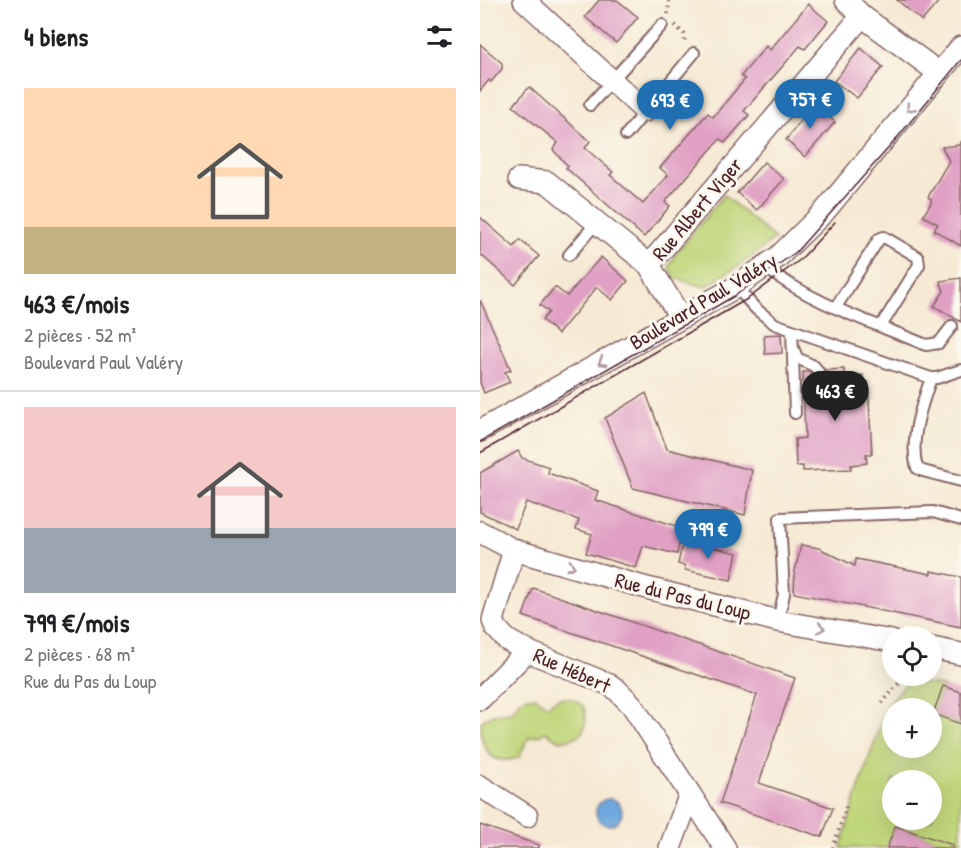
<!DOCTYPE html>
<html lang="fr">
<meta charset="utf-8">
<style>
:root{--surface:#fff;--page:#f6f6f6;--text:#202124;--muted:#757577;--line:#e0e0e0;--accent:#1f6fb2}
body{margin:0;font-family:"Patrick Hand",sans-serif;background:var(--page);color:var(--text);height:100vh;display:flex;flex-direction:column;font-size:22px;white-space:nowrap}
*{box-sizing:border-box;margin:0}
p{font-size:20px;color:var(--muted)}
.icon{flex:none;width:33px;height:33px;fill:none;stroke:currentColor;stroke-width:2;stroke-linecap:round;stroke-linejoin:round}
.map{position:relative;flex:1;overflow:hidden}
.sheet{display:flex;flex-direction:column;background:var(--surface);width:480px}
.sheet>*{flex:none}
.fabs{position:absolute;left:402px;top:626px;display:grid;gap:12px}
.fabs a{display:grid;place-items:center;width:60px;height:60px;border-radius:50%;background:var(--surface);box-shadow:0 6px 24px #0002;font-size:30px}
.price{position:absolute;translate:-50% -51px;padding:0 14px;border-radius:21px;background:var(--accent);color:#fff;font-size:20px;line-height:39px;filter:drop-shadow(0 2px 3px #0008)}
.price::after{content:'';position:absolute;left:50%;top:36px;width:18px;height:14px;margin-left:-9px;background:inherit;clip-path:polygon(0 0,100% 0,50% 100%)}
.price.active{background:#222;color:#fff}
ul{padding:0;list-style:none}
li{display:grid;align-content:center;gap:12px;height:318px;padding:0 24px}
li+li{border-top:2px solid var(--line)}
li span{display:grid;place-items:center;height:186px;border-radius:0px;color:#555}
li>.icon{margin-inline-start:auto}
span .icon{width:108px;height:108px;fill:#fffc;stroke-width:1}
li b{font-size:26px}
h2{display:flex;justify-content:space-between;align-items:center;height:72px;padding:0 24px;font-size:26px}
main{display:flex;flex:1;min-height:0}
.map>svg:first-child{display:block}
.green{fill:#c0d67a;stroke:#857a52;stroke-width:1.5;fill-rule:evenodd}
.water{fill:#6ea7dd;stroke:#5c6384;stroke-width:1.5}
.building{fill:#e0a0c4}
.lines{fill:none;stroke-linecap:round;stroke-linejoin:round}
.lane-casing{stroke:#866666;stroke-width:14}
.street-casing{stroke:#866666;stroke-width:24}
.path{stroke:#866666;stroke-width:4;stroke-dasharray:1.5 4.5;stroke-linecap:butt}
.lane{stroke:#fff;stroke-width:10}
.street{stroke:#fff;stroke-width:21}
.tram{stroke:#4a1f2b;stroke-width:1.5}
.oneway{stroke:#ae9aa0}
.labels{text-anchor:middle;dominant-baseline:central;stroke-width:6;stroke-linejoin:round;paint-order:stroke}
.street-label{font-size:21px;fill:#4a1f2b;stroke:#fbf7ec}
</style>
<main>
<section class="sheet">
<h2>4 biens<svg class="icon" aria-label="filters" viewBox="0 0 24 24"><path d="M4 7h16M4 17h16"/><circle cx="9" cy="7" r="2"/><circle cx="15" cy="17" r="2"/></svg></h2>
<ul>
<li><span style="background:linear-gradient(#ffd9b3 75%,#c2b280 0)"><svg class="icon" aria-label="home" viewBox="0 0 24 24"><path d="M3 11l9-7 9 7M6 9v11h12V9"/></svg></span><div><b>463 €/mois</b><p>2 pièces · 52 m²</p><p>Boulevard Paul Valéry</p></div></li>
<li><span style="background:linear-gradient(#f6c9c9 65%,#9aa5b1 0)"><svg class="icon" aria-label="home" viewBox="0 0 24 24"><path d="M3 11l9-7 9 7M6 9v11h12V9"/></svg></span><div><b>799 €/mois</b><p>2 pièces · 68 m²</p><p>Rue du Pas du Loup</p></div></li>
</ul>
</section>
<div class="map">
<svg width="481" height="848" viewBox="0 0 481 848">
<rect width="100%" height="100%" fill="#fbf7ec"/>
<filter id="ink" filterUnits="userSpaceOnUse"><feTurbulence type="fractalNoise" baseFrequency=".0167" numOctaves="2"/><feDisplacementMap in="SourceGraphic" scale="12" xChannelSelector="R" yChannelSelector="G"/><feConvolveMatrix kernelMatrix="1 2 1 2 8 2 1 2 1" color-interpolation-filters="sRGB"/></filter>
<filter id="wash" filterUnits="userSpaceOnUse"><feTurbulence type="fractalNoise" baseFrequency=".008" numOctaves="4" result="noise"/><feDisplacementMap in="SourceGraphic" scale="24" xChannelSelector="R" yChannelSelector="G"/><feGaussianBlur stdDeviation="1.35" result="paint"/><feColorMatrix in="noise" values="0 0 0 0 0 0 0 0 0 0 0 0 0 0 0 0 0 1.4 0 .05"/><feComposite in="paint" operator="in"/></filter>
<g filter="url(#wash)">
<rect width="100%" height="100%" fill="#f6ead4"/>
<g class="green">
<path d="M244,195L295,239L262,264L225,287L194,278L189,267L197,252Z"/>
<path d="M429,681L463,686L453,714L481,724V848L415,826L407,848H361L373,806L407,705ZM412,708H452V747H412ZM412,780H452V819H412Z"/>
<path d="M47,697H55L68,706C79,694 93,696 104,707C109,730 103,738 80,741L65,732L61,735L49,737L39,757C13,768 0,750 1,722L13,714L32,712L40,700Z"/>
</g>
<circle class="water" cx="129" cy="812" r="13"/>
<g id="blocks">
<g class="building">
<path d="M119,0H137L158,17L136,43L105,17Z"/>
<path d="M417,0H460L442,21Z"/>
<path d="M328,4L348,21L325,49L320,46L264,111L269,115L245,143L240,139L185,202L190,206L164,237L86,168L88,166L73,150L78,143L33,106L49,87L110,141L105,148L133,172L130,175L163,204L188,175L180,168L228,113L233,117L265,79L261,76L286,46L290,50Z"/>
<path d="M0,44L22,63V69L11,82L9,80L0,91Z"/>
<path d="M381,48L403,67L377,98L354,81Z"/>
<path d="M334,103L355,122L325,157L306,140Z"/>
<path d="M481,142V246L454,230L458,224L443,216L451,203V199L448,197L469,161L462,147L479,145Z"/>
<path d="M284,162L304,179L277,210L257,193Z"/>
<path d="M0,217L34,247L40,240L59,256L35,285L0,254Z"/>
<path d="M121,257L148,281L132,300L117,287L78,334L62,320L69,312L60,305L75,287L87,296Z"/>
<path d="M481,278V322L454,306L464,291L460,281Z"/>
<path d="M0,300L31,370L25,372L30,382L4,393L0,382Z"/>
<path d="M301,334L302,353L285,354L284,335Z"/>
<path d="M364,369V376L383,375V382H388L392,454H386L387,463L371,465V469L323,471V466H316L315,439L325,438L323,372H329L335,378H339L343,376L345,370Z"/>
<path d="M166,393L187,449L272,470L265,515L153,488L125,418Z"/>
<path d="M38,451L42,458L69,467L68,473L118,491L115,500L203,528L197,554L163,546L156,568L106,553L112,534L96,529L99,520L46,502L36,529L0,512V473Z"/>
<path d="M203,541L257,553L251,580L205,570V566L198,564Z"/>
<path d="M321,545L339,548L375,566L376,559L451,574V571L481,577V627L314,593L315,571Z"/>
<path d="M53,588L315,678L279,783L353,808L342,837L240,803L277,695L43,616Z"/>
<path d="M463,686L481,692V724L453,714Z"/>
<path d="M0,825L59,845V848H0Z"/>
<path d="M415,826L473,845V848H407Z"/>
</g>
</g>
</g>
<g filter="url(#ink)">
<use href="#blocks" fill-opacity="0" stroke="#866666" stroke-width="1.5"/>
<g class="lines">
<g class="lane-casing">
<g id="lane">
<path d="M110,105L182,25"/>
<path d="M146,135L214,53"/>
<path d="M89,255L117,222"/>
<path d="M285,267C332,304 392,322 446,345L459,343L472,326"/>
<path d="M256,287L276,309L295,324L451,378H457L481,370"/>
<path d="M356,307L399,239L404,237L438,257L439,265L401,326"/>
<path d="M312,330L315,413"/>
<path d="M314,350L317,358L334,366L338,371"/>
<path d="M451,378C442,404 429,440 437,468L443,471L481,481"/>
<path d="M298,621L304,594L300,518L453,512L481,520"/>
</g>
</g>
<g class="street-casing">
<g id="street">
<path d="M44,0L165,111"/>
<path d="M366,0L382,16L459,73"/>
<path d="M39,179L67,182L169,265L200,317"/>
<path d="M169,265L382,16"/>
<path d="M0,431L256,287L298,257L344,212L481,47"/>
<path d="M0,532L34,550L167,588L298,621L412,641"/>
<path d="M34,550L13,620L16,628L27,640L47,651L128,684L136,689L152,705L245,848"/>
<path d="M452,648L481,654"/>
<path d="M0,699L47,651"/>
<path d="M0,786L47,816"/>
<path d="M190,848L210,794"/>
</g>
</g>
<g class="path">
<path d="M188,14L189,0"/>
<path d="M195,25L204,34L205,44"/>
<path d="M402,703L420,682L429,675"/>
<path d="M353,848L367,804"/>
</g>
<use href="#lane" class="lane"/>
<use href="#street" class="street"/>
<g class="tram">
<path d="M0,442L256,295L316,252L413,143L481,60"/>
<path d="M0,453L269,298L321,259L355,222"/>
</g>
</g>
<defs><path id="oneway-chevron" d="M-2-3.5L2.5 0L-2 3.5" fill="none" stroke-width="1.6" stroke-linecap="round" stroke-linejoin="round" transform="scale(1.5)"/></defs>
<g class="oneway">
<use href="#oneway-chevron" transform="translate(430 108) rotate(130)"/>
<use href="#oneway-chevron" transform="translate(122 362) rotate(150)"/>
<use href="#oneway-chevron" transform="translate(91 566) rotate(16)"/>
<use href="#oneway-chevron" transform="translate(341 628) rotate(10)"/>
</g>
</g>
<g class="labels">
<g class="street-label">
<text transform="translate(217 209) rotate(-50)">Rue Albert Viger</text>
<text transform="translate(223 301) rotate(-31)">Boulevard Paul Valéry</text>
<text transform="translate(203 596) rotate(14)">Rue du Pas du Loup</text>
<text transform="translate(92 670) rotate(24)">Rue Hébert</text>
</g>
</g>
</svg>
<div class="fabs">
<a><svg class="icon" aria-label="locate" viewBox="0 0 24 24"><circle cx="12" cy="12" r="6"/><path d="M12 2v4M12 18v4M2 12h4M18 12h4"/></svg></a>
<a>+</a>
<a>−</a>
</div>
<b class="price" style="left:330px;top:130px">757 €</b>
<b class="price" style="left:190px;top:131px">693 €</b>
<b class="price active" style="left:355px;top:422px">463 €</b>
<b class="price" style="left:228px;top:560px">799 €</b>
</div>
</main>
